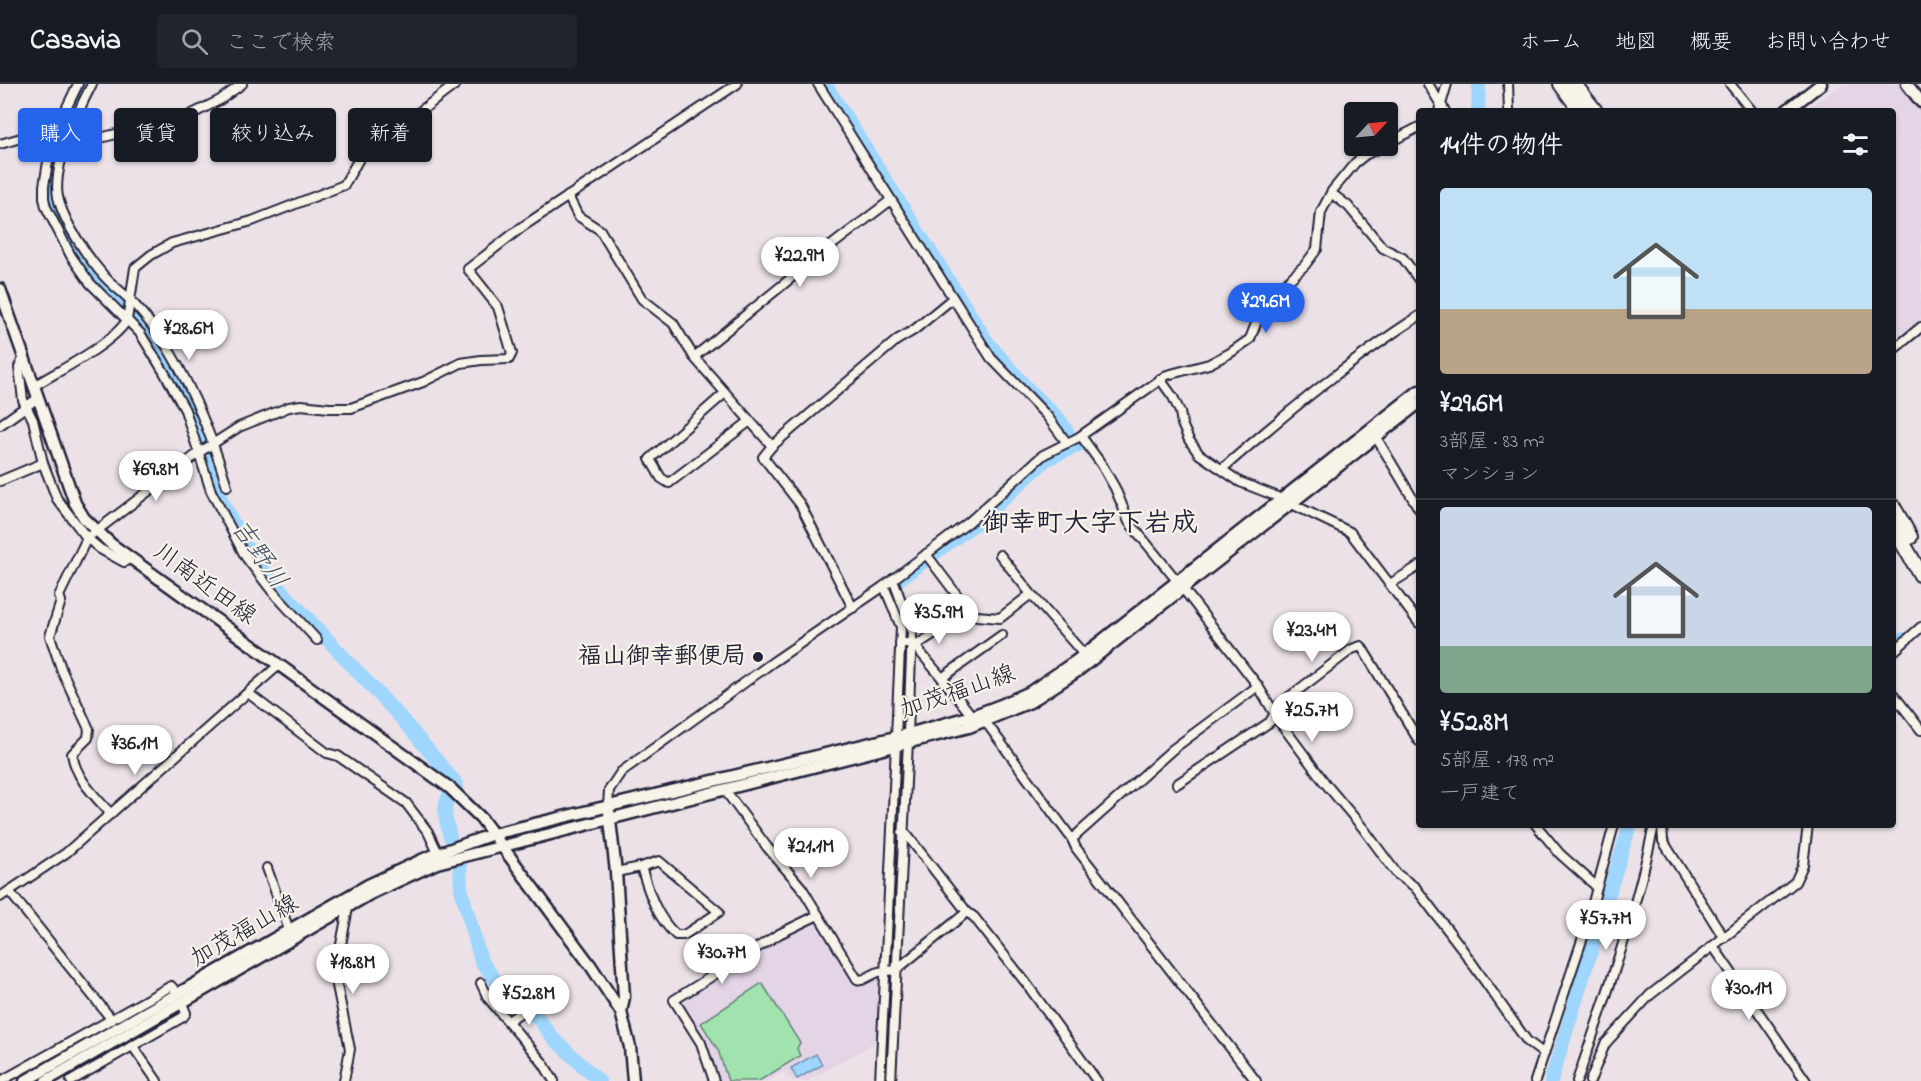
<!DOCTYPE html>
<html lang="ja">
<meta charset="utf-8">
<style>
:root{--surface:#171b24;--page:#20242c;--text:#f1f3f6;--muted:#9ea1a6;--line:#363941;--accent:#2563eb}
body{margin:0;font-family:"Indie Flower","Klee One",sans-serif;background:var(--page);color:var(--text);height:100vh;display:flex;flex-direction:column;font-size:22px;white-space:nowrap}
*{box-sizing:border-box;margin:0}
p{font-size:20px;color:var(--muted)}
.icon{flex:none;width:33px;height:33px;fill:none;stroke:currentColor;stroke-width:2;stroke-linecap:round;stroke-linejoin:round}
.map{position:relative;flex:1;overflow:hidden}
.drawer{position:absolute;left:1416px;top:24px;width:480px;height:720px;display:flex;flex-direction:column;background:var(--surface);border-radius:6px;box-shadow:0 2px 4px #0004}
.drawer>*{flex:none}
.hud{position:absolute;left:18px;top:24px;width:570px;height:54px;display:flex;gap:12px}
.needle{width:39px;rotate:64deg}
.tools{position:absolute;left:1344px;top:18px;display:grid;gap:12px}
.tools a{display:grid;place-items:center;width:54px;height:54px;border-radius:6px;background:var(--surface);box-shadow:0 2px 4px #0004;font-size:30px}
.price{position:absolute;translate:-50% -51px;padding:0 14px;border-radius:21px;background:#fff;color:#222;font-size:20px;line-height:39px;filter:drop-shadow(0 2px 3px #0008)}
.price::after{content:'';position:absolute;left:50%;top:36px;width:18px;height:14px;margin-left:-9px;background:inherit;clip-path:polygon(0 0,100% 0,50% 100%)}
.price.on{background:var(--accent);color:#fff}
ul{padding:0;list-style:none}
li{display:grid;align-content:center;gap:12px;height:318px;padding:0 24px}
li+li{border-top:2px solid var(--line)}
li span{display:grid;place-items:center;height:186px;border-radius:6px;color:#555}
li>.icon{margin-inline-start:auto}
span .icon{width:108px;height:108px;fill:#fffc;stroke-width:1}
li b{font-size:26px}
h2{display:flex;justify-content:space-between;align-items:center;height:72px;padding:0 24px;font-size:26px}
.pill{padding:0 21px;border-radius:6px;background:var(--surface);box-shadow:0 2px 4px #0004;font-size:21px;line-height:54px}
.pill.on{background:var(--accent);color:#fff}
header{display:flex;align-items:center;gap:36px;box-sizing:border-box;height:84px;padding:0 30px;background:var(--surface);border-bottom:2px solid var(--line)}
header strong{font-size:28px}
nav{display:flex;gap:33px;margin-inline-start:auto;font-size:21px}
.search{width:420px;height:54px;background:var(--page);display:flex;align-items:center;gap:15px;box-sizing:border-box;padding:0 21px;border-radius:6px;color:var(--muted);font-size:22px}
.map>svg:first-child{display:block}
.built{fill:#e3d4e6}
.green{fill:#a1e3ae;stroke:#628274;stroke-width:1.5}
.water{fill:#9ed6fe;stroke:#6c8eb0;stroke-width:1.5}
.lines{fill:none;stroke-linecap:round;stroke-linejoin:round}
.river{stroke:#9ed6fe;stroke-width:14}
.street-casing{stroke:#22223b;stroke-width:12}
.secondary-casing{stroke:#22223b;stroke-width:15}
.highway-casing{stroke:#22223b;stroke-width:18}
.street{stroke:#f7f3e8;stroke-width:8}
.secondary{stroke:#f7f3e8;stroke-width:10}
.highway{stroke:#f7f3e8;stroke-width:14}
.poi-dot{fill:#22223b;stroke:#f7f3e8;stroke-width:2}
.labels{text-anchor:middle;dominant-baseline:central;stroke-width:4.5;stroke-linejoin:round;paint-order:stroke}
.street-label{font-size:24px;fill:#22223b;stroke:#f7f3e8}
.poi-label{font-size:24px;font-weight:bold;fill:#22223b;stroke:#f7f3e8;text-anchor:end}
.water-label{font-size:26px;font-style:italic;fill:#414f6c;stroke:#f7f3e8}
.quarter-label{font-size:27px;font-weight:bold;fill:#22223b;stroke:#f7f3e8}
</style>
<header>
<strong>Casavia</strong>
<div class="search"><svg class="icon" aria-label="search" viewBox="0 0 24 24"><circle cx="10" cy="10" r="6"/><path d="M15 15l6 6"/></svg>ここで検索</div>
<nav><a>ホーム</a><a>地図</a><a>概要</a><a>お問い合わせ</a></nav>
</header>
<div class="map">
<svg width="1921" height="997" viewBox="0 0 1921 997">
<rect width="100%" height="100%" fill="#ebe1e7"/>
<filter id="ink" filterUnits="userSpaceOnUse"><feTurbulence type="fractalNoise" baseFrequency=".0167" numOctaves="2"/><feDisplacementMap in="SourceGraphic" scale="12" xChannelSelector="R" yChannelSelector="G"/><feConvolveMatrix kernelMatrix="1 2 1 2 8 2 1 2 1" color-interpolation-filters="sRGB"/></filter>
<g filter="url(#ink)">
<g class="built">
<path d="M1843,0H1900L1921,27V235L1893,257V27H1803Z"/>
<path d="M812,836L817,837L853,895L861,900L881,890L878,957L807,997H793L783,987L768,997H717L710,973L709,960L681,920V912L776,854L780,856Z"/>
</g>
<path class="green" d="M762,899L800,959L797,964L800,972L759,997H728L718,966L701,939Z"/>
<path class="water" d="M816,970L822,981L797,995L791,984Z"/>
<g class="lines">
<g class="river">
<path d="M86,0C71,30 42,86 53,120L87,182L100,199L134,231L146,244L166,277L193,326L204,354L222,418L244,460L264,488L402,635L455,698L456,702C440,721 445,731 450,753"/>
<path d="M825,0L988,259L1027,304L1059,335L1076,362"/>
<path d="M1478,27L1479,0"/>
<path d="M1893,562L1902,555"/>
<path d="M460,782L461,805L481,877L499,901L522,913L553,954L599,997"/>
<path d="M884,997L907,555V547L891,507V501L980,436L1047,375L1083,359"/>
<path d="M1551,997L1630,741"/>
</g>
<g class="street-casing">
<g id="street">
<path d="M78,0L52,54L44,102V114L46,123L71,172L90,199L140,249L164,288L185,326L211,407L245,472L272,507L317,556"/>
<path d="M92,0C78,27 52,82 58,113C63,137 88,174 104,192C112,201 122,208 131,217C141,227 151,240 160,252C191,298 211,350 227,402"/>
<path d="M818,0L991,274L1047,332L1067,359"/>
<path d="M1428,0L1445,27"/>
<path d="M1508,0L1509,27"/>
<path d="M1730,0L1752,27"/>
<path d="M1439,27L1447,0"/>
<path d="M1388,59L1419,43"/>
<path d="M0,60L28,52H47L70,59L92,56L188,32L220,16L242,0"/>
<path d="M1331,109L1348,122L1383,164L1403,174L1419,196"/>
<path d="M568,112L578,132L600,146L642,215L673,239L694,273L772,362L763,373L800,420L853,524"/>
<path d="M1893,266L1921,243"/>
<path d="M24,273L19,283L23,316L33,336L43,379L57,415L87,454L100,465L124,478L131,474"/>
<path d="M694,273L828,164L891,116"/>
<path d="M1160,295L1173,313L1180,328L1182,340L1189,356L1199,370L1240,398L1273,411L1350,448L1419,539"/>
<path d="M34,302C58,287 113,260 127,236L135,184L151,171L172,159L252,137L344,101L360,73L456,0"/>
<path d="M725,309L650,375L661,394L669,399L750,337"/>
<path d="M0,341L38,314"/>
<path d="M1081,352L1102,381L1115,404L1129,438L1178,498L1258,602L1279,637L1325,699L1363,744L1397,790L1415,803L1460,862L1527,957L1544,970"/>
<path d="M1376,353L1419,425"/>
<path d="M772,362L897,256L914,246L953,214"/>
<path d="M1222,385C1284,331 1349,277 1419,232"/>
<path d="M0,397L43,379"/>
<path d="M926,470L969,527L977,532L1000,534L1031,510L1087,574"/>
<path d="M1000,471L1031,510"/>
<path d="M893,495L912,547L908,650"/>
<path d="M1390,500L1419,482"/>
<path d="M884,502L901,543L896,653"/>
<path d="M900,559H912L915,562L969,527"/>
<path d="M915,562L942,594L1002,551"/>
<path d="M1893,568L1921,543"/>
<path d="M942,594L972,632L985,637L1072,755L1076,764L1256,997"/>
<path d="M248,609L327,669L338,672L406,719L428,748L438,769"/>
<path d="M1893,610L1921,646"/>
<path d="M1177,700L1270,638L1280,620L1352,565L1361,562L1419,657"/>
<path d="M724,705L767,763L802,804L857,895L862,896L878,888L896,886L967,828"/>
<path d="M608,724L609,706L621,688L773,578L884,502L969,438L1043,371L1079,353L1167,291L1209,280L1230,269L1250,255L1259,232L1271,213L1305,181L1317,165L1321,128L1332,107L1355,79L1365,71L1383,62"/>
<path d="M111,730C95,712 76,695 72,670L88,654L89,645L62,587L50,552L61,517L59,512L87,454L200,368L239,343L289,323L301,321L329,324H351L423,298L461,279L481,276L509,275L512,269L498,223L468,185L522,143L737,0"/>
<path d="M1536,741L1560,770L1597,803"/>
<path d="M1662,741L1663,757L1724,854"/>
<path d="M902,749L907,751L967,828L974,833L1026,899L1097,997"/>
<path d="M1072,755L1173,665L1258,602"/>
<path d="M267,784L289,846"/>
<path d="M616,788L641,783C649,808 656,833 676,851H684L719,828L659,777L641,783"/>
<path d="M9,807L112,936"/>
<path d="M0,813L66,769L279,581"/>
<path d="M1713,862L1806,997"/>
<path d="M481,899L488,914L543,979L554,997"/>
<path d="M508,937L529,923"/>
<path d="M132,961L157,997"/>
<path d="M1,997L171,902L178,910"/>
<path d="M71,997L183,933L186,929L182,919"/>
<path d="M344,997L350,965L335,892L348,824"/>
<path d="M714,997L701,959L674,916L779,850L818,831"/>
<path d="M880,997L896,661"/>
<path d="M891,997L908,658"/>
<path d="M1535,997L1586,844L1614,741"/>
<path d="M1577,997C1606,913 1636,828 1654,741"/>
<path d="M1590,997L1605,960L1650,911L1795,798L1803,781L1808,741"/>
</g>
</g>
<g class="secondary-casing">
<g id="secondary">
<path d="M1907,0L1921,18"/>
<path d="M1786,27L1821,0"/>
<path d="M0,205L75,419L84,434L111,460L450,704L481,734L591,882L621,928L630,963L633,997"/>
<path d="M609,728L616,788L624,913L621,928"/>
<path d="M25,997L368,801L426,774L493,750L908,650L972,632L1001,621L1030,608L1076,577L1419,307"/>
<path d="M46,997L370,810L437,779L969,643L1030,618L1076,588L1419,319"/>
</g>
</g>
<g class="highway-casing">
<g id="highway">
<path d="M1561,0L1581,27"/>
<path d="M1574,0L1595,27"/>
<path d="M1893,423L1910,453"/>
<path d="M1893,442L1921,491"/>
</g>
</g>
<use href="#street" class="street"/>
<use href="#secondary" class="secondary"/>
<use href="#highway" class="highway"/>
</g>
</g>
<circle class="poi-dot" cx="758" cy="573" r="6"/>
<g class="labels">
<g class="street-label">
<text transform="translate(204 501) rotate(36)">川南近田線</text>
<text transform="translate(958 609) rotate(-19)">加茂福山線</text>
<text transform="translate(245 848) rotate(-30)">加茂福山線</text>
</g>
<g class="poi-label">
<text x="746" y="573">福山御幸郵便局</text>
</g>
<g class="water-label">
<text transform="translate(258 471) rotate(55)">吉野川</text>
</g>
<g class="quarter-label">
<text x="1090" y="440">御幸町大字下岩成</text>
</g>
</g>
</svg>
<div class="tools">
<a><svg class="needle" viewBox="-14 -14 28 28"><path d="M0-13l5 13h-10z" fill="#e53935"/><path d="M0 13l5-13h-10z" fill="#9ea1a6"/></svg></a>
</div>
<b class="price" style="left:800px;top:204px">¥22.9M</b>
<b class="price on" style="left:1266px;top:250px">¥29.6M</b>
<b class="price" style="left:189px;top:277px">¥28.6M</b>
<b class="price" style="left:156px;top:418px">¥69.8M</b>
<b class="price" style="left:939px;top:561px">¥35.9M</b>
<b class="price" style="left:1312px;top:579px">¥23.4M</b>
<b class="price" style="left:1312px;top:659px">¥25.7M</b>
<b class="price" style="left:135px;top:692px">¥36.1M</b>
<b class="price" style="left:811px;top:795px">¥21.1M</b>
<b class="price" style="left:1606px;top:867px">¥57.7M</b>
<b class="price" style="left:722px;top:901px">¥30.7M</b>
<b class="price" style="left:353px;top:911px">¥18.8M</b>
<b class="price" style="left:1749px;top:937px">¥30.1M</b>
<b class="price" style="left:529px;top:942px">¥52.8M</b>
<div class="hud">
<a class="pill on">購入</a>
<a class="pill">賃貸</a>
<a class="pill">絞り込み</a>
<a class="pill">新着</a>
</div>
<section class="drawer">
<h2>14件の物件<svg class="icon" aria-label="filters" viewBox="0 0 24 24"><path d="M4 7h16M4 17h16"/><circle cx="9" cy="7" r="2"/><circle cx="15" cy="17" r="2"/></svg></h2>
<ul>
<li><span style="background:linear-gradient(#bfe0f5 65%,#b9a48a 0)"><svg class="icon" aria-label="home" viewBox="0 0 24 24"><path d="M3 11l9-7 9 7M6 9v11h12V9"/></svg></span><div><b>¥29.6M</b><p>3部屋 · 83 m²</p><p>マンション</p></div></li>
<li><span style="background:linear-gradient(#c9d6e8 75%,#7fa58c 0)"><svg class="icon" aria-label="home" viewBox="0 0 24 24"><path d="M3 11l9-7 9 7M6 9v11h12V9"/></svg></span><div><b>¥52.8M</b><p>5部屋 · 178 m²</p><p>一戸建て</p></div></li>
</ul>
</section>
</div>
